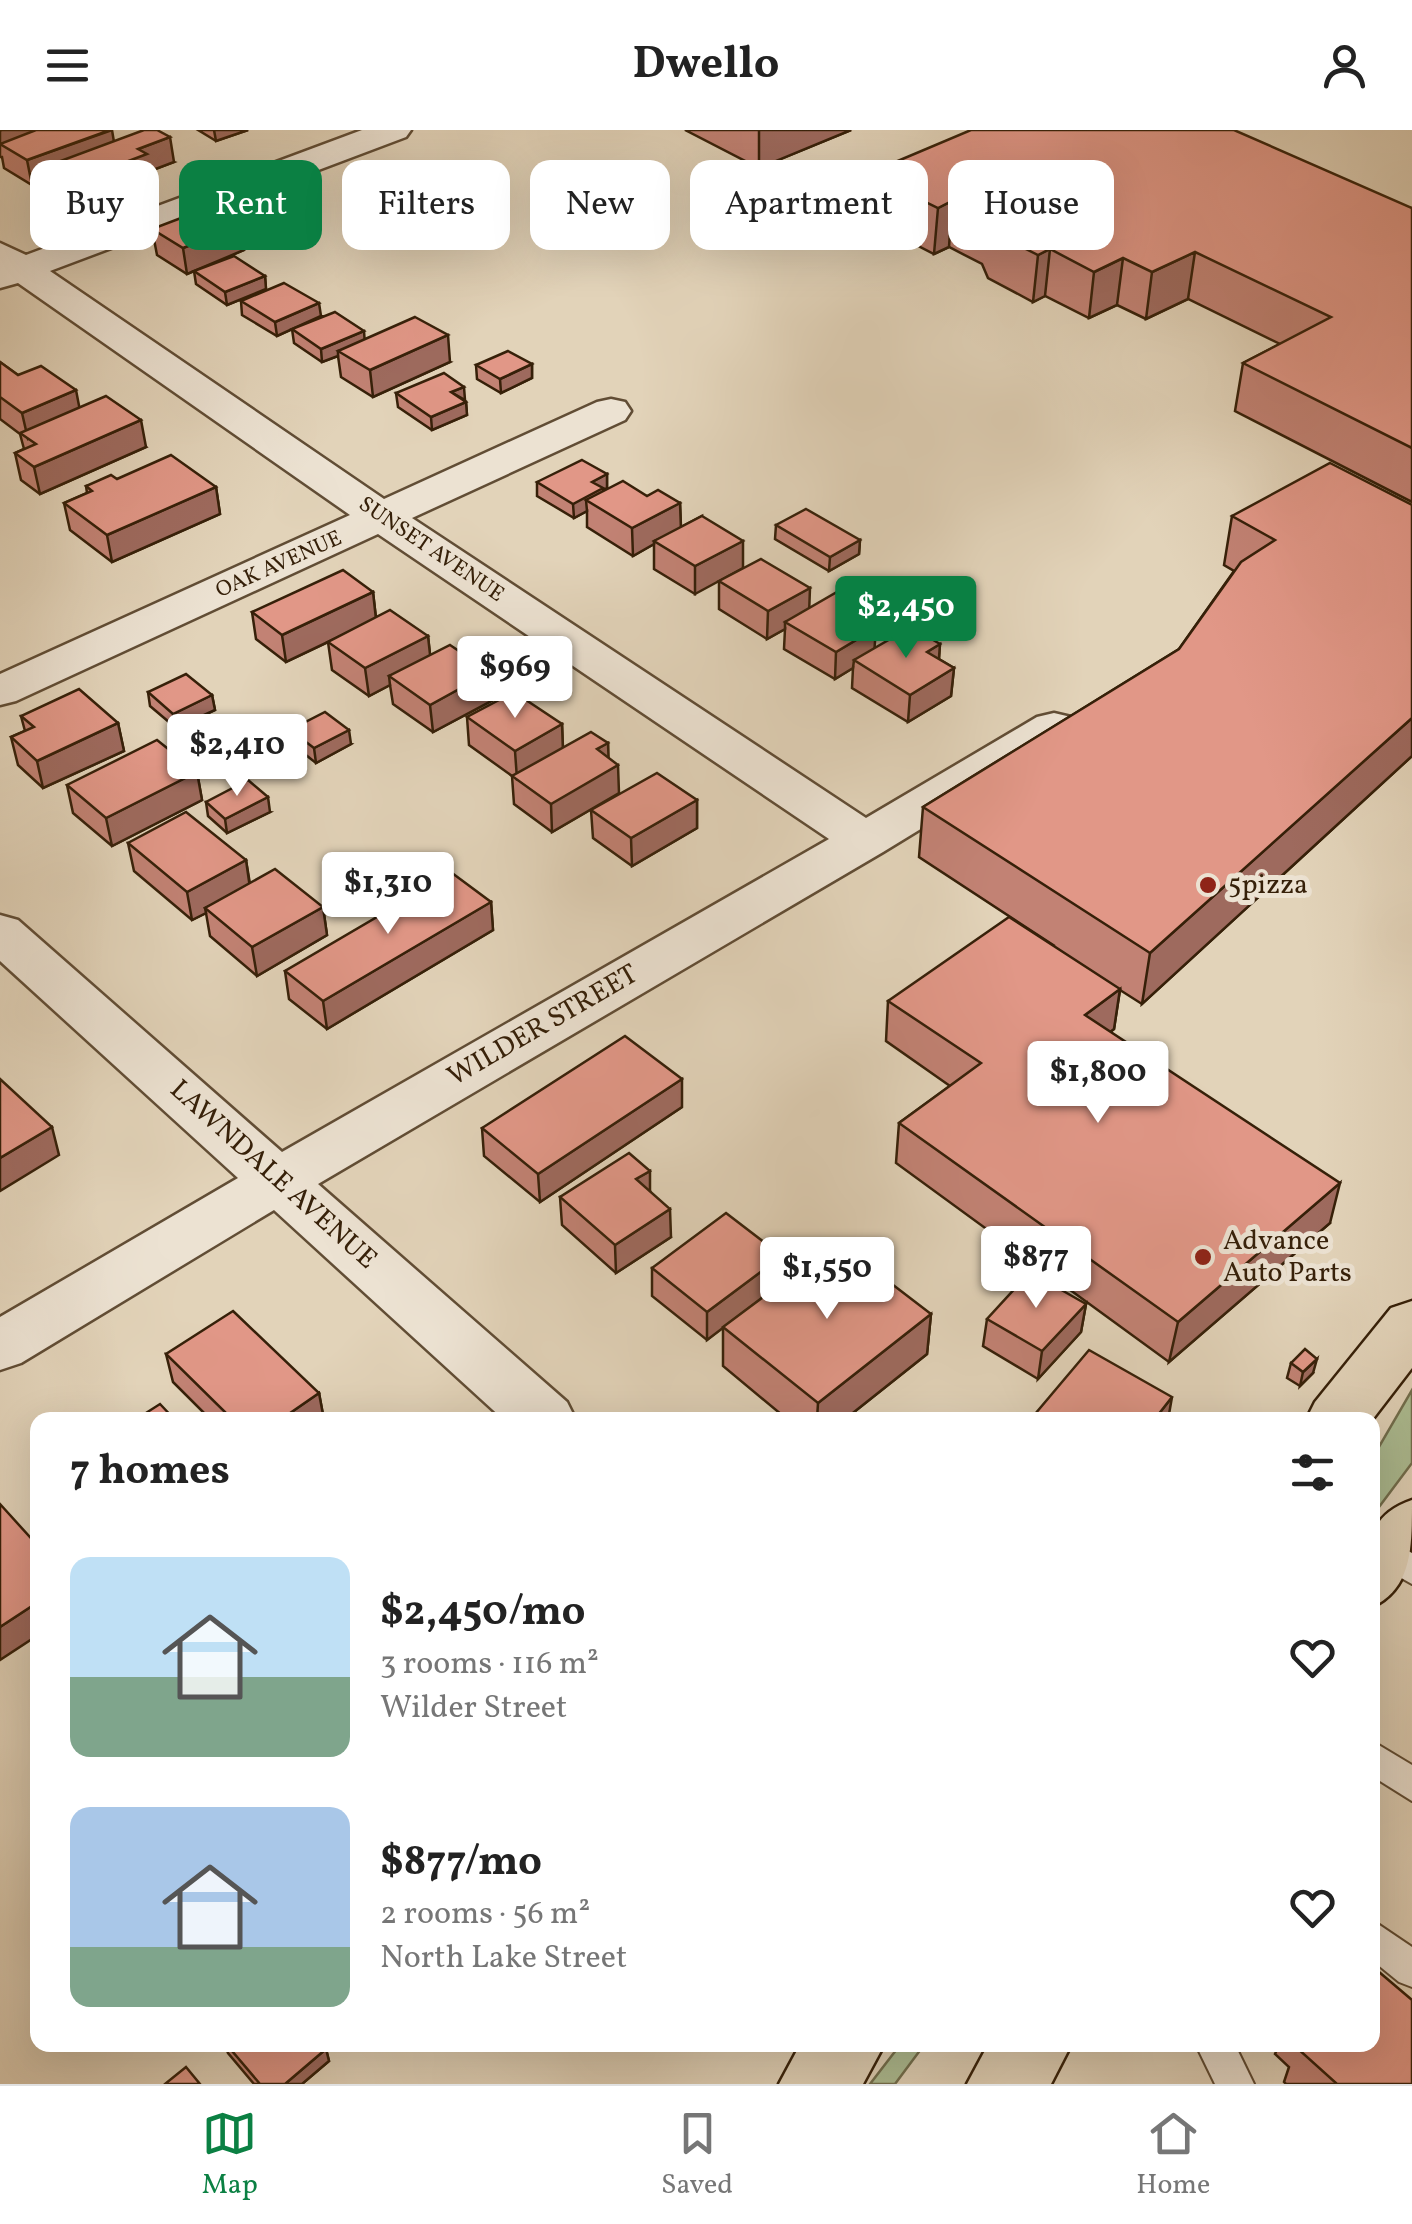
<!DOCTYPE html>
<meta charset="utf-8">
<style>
:root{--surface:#fff;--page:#f2f2f2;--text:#222;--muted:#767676;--line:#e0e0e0;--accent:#0b8043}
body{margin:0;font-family:Vollkorn,serif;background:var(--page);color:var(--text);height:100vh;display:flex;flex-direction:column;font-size:38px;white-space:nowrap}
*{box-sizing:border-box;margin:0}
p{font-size:32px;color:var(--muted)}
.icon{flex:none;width:55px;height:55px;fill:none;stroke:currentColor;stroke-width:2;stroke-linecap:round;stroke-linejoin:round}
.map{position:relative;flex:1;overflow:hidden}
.drawer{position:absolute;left:30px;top:1282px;width:1350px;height:640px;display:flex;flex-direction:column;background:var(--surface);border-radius:20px;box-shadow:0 10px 40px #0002}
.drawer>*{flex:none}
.guide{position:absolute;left:30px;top:30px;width:1352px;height:90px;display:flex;gap:20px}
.price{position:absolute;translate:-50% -85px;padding:0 22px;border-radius:10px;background:#fff;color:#222;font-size:32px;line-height:65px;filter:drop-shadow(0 2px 5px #0008)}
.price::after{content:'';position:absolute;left:50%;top:60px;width:30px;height:22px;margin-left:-15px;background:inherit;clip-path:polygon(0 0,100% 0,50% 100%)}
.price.current{background:var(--accent);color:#fff}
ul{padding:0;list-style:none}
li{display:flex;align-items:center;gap:30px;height:250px;padding:0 40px}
li span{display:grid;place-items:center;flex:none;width:280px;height:200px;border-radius:20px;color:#555}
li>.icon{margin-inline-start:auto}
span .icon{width:120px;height:120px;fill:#fffc;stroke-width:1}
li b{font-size:42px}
h2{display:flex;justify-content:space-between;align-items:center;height:120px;padding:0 40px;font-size:42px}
.tag{padding:0 35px;border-radius:20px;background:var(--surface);box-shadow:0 10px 40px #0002;font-size:35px;line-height:90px}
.tag.current{background:var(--accent);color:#fff}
header{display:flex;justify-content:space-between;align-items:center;height:130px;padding:0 40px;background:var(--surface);font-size:45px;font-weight:700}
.tab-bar{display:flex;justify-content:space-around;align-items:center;height:140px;border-top:2px solid var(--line);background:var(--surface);font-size:28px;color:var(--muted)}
.tab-bar a{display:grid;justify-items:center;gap:5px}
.tab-bar .current{color:var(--accent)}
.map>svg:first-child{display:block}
.green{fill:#adbe94;stroke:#726f4e;stroke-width:2.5}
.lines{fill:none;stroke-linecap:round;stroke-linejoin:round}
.service-casing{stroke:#614d35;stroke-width:4}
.minor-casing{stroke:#614d35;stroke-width:5}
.primary-casing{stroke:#362009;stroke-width:5}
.service{fill:#ece2d2;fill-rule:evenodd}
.minor{fill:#ece2d2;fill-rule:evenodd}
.primary{fill:#e2d3b9;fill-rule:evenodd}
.wall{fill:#c28274;stroke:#362009;stroke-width:2.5}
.shaded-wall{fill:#9e6a5e;stroke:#362009;stroke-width:2.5}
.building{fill:#e19787;stroke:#362009;stroke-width:2.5}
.poi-dot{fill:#8f2418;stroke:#ece2d2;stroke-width:4}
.labels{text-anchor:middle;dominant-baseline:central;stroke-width:10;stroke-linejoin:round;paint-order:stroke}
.far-street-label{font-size:22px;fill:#362009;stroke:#ece2d2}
.poi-label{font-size:28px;fill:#362009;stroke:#ece2d2;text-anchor:start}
.street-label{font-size:28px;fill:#362009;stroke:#ece2d2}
</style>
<header><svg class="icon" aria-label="menu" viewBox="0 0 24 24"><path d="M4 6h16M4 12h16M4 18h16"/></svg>Dwello<svg class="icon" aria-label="person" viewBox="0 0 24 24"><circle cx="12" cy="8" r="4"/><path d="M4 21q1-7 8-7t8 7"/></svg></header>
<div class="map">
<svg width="1412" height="1954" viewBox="0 0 1412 1954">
<rect width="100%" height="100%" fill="#e2d3b9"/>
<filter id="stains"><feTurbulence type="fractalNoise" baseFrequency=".002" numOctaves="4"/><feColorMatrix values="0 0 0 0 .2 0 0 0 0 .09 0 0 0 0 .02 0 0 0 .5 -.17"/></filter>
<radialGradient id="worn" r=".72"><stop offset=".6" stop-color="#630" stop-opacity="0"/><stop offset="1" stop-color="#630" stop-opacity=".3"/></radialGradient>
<g class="green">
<path d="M1412,1260V1333L1373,1385V1327Z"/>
<path d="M900,1915H924L895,1954H870Z"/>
</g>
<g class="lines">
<g class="service-casing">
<g id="service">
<path d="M1391,1412L1412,1423V1454L1380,1436L1375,1426L1380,1416Z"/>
<path d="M1372,1611L1412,1635V1671L1372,1646Z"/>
<path d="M1372,1790L1412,1817V1857L1399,1852L1372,1830Z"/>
<path d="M1196,1915H1235L1254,1954H1215Z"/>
</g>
</g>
<g class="minor-casing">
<path id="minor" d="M362,0H411L406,7L50,141L384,369L597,272L611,269L625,272L631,281L625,290L412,388L866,688L1037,587L1054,583L1071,587L1078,597L1071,607L883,722L318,1054L567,1272L576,1290H504L274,1080L21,1233L0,1240V1187L238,1048L0,831V785L18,790L282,1022L829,709L378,404L16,571L0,575V544L350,385L18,153L0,158V113L26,125Z"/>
</g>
<g class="primary-casing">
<g id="primary">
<path d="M1412,1171V1238L1372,1290H1306L1315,1272L1391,1178Z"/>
<path d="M1412,1370C1412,1419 1412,1458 1372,1477C1372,1428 1357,1389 1412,1370Z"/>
<path d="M800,1915H884L863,1954H779Z"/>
<path d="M988,1915H1071L1051,1954H967Z"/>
</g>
</g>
<use href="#service" class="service"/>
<use href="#minor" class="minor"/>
<use href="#primary" class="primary"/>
</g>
<g class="wall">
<path d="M0,0L114,12L174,32L150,41L151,49L78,77L52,61L49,49L32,55L4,38L2,27H0Z"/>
<path d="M198,0H248L216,11Z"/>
<path d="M685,0H851L759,38Z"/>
<path d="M874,41L1412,78V372L1235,281L1243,233L1280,214L1188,169L1146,189L1117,175L1089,188L1045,166L1033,172L988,148L982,134L949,117L934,124L874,93L872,87Z"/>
<path d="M265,70L315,72L316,85L289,96L266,83Z"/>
<path d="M241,95L244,120L187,144L157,125L152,99Z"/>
<path d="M194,141L265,146L266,159L227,175L196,154Z"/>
<path d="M241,171L321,186L277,206L242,185Z"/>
<path d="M292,199L365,209L450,232L373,267L341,247L338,226L322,232L294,213Z"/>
<path d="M0,232L18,245L80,278L146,317L40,364L21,350L15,323L24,319L20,304L0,289Z"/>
<path d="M532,234V248L501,263L477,249L476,235Z"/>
<path d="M396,263L465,271L466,272L467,285L432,300L398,277Z"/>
<path d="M607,344V358L603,361L647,366L680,373L681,397L702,386L695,464L654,439V414L633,426L587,397V381L574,388L537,366V352Z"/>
<path d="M117,349L216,357L220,384L112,432L70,400L64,373L87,363L86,356Z"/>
<path d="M1412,375V626L1142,874L1120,860L1114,899L1110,902L1330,1093L1169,1232L896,1033L899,993L950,956L886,911L888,871L1053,815L919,727L923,677L1179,519L1234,441L1224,435L1232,386Z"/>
<path d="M776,395L860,410L859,424L829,441L775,409Z"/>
<path d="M719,451L809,478L858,474L857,487L875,518L940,514L939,529L954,538L951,566L908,592L852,558L853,538L835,549L784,519L785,499L767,509L719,479Z"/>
<path d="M373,462L376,488L428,506L430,525L493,570L433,602L393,574L390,555L369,566L332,540L328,512L286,532L256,509L252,482Z"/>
<path d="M900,466L961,482L930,499L900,480Z"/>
<path d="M148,562L212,565L215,580L176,598L150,576Z"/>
<path d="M21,586L118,593L124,621L43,658L18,635L11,607L25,601Z"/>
<path d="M467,587L562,594L563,618L608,613V628L619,663L552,702L514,674L512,646L469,615Z"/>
<path d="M290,600L351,614L316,633L292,614Z"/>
<path d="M197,642L202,670L112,716L73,683L67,655Z"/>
<path d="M697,670V698L632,736L593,708L591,680Z"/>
<path d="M206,672L270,682L227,703L208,686Z"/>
<path d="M128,713L246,730L250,754L323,777L327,805L257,846L210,806L206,783L192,790L134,741Z"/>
<path d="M491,772L493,800L327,899L289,869L285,841Z"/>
<path d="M682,977L540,1072L484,1026L482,998Z"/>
<path d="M650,1061L671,1107L616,1143L562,1095L560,1067Z"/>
<path d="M652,1138L781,1154L931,1184L927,1224L844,1290H788L723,1236V1197L707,1210L652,1166Z"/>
<path d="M1086,1174L1081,1202L1038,1249L983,1216L987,1189Z"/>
<path d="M166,1224L319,1263L324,1290H211L173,1252Z"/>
<path d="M1291,1233L1313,1243L1300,1256L1287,1248Z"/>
<path d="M225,1915H322L326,1919L329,1931L302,1954H254L228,1923Z"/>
<path d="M1279,1915H1372L1412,1954H1286L1284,1952L1289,1937L1275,1924Z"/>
</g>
<g class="shaded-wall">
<path d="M2,0H69L0,14V1Z"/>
<path d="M112,0L116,24L47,36L49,49L32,55L27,30Z"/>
<path d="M214,0H248L216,11Z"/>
<path d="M759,0H851L759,38Z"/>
<path d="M170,7L174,32L150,41L151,49L78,77L73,52L138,19Z"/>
<path d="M952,71L949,117L934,124L938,78Z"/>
<path d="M315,72L316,85L289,96L287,83Z"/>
<path d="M241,95L244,120L187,144L183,118Z"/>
<path d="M1050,119L1045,166L1033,172L1038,125Z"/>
<path d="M1195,122L1188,169L1146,189L1152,142Z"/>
<path d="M1123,128L1117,175L1089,188L1094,142Z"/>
<path d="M265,146L266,159L227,175L225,162Z"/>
<path d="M319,173L321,186L277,206L275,192Z"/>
<path d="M364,201L365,215L338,221V226L322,232L321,219Z"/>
<path d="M448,205L450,232L373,267L370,240Z"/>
<path d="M532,234V248L501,263L500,249Z"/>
<path d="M464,257L465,270L451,262Z"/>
<path d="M76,260L81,286L28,309L22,283Z"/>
<path d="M466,272L467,285L432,300L431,287Z"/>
<path d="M141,290L146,317L40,364L34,337Z"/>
<path d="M607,344V358L603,360L604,372L586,370L587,381L574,388L573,374L592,352Z"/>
<path d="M216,357L220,384L112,432L107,405Z"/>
<path d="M680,373L681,400L654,411V414L633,426L632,398Z"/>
<path d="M860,410L859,424L829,441L830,427Z"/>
<path d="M743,411V438L695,464V436Z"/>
<path d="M810,458L809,485L785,492V499L767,509L768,481Z"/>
<path d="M373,462L376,489L286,532L282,505Z"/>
<path d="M963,468L961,482L930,499L932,485Z"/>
<path d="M858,474L856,501L846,480Z"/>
<path d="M876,498L874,525L854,530L853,538L835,549L836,522Z"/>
<path d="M428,506L431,533L389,546L390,555L369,566L365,538Z"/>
<path d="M940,514L938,541L927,522Z"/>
<path d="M954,538L951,566L908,592L910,565Z"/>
<path d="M490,542L493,570L433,602L430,575Z"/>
<path d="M212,565L215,580L176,598L173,584Z"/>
<path d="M1412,588V626L1142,874L1150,823Z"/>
<path d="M118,593L124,621L43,658L37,631Z"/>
<path d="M562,594L563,622L517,649L515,621Z"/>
<path d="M349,600L351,614L316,633L314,618Z"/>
<path d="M608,613L609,640L618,635L619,663L552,702L551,674L597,619Z"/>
<path d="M197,642L202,670L112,716L106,688Z"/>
<path d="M268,667L270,682L227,703L225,689Z"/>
<path d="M697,670V698L632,736L631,708Z"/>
<path d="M246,730L250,758L205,778L206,783L192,790L187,762Z"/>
<path d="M491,772L493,800L327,899L323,871Z"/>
<path d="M323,777L327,805L257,846L252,817Z"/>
<path d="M1120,859L1114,899L1079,926L1085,885Z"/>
<path d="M682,949V977L540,1072L538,1044Z"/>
<path d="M52,997L59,1025L0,1061V1028Z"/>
<path d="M650,1041V1069L636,1049Z"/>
<path d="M1340,1053L1330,1093L1169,1232L1178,1192Z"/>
<path d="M670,1079L671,1107L616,1143L615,1115Z"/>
<path d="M782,1126L781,1154L707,1210V1182Z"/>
<path d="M1086,1174L1081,1202L1038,1249L1042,1221Z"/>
<path d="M931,1184L927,1224L844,1290H817L818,1273Z"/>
<path d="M1317,1229L1313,1243L1300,1256L1303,1242Z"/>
<path d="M319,1263L324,1290H280Z"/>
<path d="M1172,1267L1168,1290H1154Z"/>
<path d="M38,1472V1505L0,1530V1497Z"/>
<path d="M326,1919L329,1931L302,1954H285Z"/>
</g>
<g class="building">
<path d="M36,0H110L27,30L0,14Z"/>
<path d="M144,0H157L170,7L138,19L147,24L73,52L47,36Z"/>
<path d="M971,0H1234L1412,78V318L1243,233L1331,187L1195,122L1152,142L1123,128L1094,142L1050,119L1038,125L992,102L986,88L952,71L938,78L877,48L874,41Z"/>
<path d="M292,59L315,72L287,83L265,70Z"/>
<path d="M210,77L241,95L183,118L152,99Z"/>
<path d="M234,126L265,146L225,162L194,141Z"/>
<path d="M284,153L319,173L275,192L241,171Z"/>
<path d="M335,182L364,201L321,219L292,199Z"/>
<path d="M415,187L448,205L370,240L338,221Z"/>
<path d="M508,221L532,234L500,249L476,235Z"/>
<path d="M0,232L18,245L41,236L76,260L22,283L0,267Z"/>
<path d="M444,243L464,257L451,262L466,272L431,287L396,263Z"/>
<path d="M106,266L141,290L34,337L15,323L36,314L20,303Z"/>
<path d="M171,325L216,357L107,405L64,373L92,361L86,356L111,345L117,349Z"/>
<path d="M582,330L607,344L592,352L603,358L573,374L537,352Z"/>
<path d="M1330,333L1412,375V588L1150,823L923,677L1179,519L1241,432L1275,410L1232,386Z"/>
<path d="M623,351L647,366L658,360L680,373L632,398L586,370Z"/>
<path d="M806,379L860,410L830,427L776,395Z"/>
<path d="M702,386L743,411L695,436L654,411Z"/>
<path d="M761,429L810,458L768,481L719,451Z"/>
<path d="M343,440L373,462L282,505L252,482Z"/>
<path d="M931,449L963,468L932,485L900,466Z"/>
<path d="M837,462L858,474L846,480L876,498L836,522L785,492Z"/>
<path d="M390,480L428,506L365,538L328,512Z"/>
<path d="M911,497L940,514L927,522L954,538L910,565L854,530Z"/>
<path d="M450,515L490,542L430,575L389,546Z"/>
<path d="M186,544L212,565L173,584L148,562Z"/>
<path d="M79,559L118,593L37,631L11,607L34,597L21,586Z"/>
<path d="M514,562L562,594L515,621L467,587Z"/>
<path d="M325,582L349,600L314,618L290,600Z"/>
<path d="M591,602L608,613L597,619L618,635L551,674L512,646Z"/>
<path d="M157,610L197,642L106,688L67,655Z"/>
<path d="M657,643L697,670L631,708L591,680Z"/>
<path d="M248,650L268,667L225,689L206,672Z"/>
<path d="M186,682L246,730L187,762L128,713Z"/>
<path d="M275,739L323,777L252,817L205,778Z"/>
<path d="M452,743L491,772L323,871L285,841Z"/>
<path d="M1009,787L1120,859L1085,885L1340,1053L1178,1192L899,993L981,933L888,871Z"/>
<path d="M625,906L682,949L538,1044L482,998Z"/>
<path d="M0,949L52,997L0,1028Z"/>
<path d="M629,1023L650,1041L636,1049L670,1079L615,1115L560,1067Z"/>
<path d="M726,1083L782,1126L707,1182L652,1138Z"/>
<path d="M837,1112L931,1184L818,1273L723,1197Z"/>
<path d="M1030,1142L1086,1174L1042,1221L987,1189Z"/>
<path d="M233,1181L319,1263L280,1290H233L166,1224Z"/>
<path d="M1305,1219L1317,1229L1303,1242L1291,1233Z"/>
<path d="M1089,1220L1172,1267L1154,1290H1030Z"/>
<path d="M160,1274L175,1290H135Z"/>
<path d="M0,1374L38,1416V1472L0,1497Z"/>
<path d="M1372,1836L1412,1870V1954H1337L1297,1918L1300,1915H1372Z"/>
<path d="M227,1915H322L326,1919L285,1954H260Z"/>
<path d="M186,1937L200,1954H165Z"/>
</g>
<g class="poi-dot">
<circle cx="1208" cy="755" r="10"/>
<circle cx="1203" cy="1127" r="10"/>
</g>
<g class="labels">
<g class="far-street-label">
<text transform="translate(431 420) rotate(34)">SUNSET AVENUE</text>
<text transform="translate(279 435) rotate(-24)">OAK AVENUE</text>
</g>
<g class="poi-label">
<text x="1228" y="755">5pizza</text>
<text x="1223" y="1111">Advance<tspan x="1223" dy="32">Auto Parts</tspan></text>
</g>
<g class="street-label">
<text transform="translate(543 896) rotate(-30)">WILDER STREET</text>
<text transform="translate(273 1045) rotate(42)">LAWNDALE AVENUE</text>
</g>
</g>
<rect width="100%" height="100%" filter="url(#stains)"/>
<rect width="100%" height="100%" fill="url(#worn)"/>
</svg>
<b class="price current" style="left:906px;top:531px">$2,450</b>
<b class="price" style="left:515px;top:591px">$969</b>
<b class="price" style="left:237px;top:669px">$2,410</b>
<b class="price" style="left:388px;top:807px">$1,310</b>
<b class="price" style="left:1098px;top:996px">$1,800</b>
<b class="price" style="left:1036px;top:1181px">$877</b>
<b class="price" style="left:827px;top:1192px">$1,550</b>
<div class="guide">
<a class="tag">Buy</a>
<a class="tag current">Rent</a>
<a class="tag">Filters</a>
<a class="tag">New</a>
<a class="tag">Apartment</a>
<a class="tag">House</a>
</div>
<section class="drawer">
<h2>7 homes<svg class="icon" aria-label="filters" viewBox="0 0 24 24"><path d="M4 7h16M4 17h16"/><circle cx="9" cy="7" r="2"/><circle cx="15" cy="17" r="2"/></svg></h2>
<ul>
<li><span style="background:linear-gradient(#bfe0f5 60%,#7fa58c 0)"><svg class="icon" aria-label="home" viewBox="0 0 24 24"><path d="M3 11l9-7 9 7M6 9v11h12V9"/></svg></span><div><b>$2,450/mo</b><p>3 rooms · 116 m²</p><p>Wilder Street</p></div><svg class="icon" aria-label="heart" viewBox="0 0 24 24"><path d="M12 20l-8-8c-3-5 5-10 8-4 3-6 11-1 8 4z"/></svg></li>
<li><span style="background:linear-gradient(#a9c7e8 70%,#7fa58c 0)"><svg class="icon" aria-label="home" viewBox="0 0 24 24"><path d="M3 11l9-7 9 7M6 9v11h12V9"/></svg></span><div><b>$877/mo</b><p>2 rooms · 56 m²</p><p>North Lake Street</p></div><svg class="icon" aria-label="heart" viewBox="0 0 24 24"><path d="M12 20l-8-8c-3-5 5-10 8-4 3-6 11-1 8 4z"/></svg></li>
</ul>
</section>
</div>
<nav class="tab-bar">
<a class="current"><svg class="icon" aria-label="map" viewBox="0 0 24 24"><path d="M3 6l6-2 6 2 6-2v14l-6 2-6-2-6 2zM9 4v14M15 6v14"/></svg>Map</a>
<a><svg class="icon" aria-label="saved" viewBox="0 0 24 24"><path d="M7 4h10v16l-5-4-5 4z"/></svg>Saved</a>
<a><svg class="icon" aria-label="home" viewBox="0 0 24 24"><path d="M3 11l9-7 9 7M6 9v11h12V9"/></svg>Home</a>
</nav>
